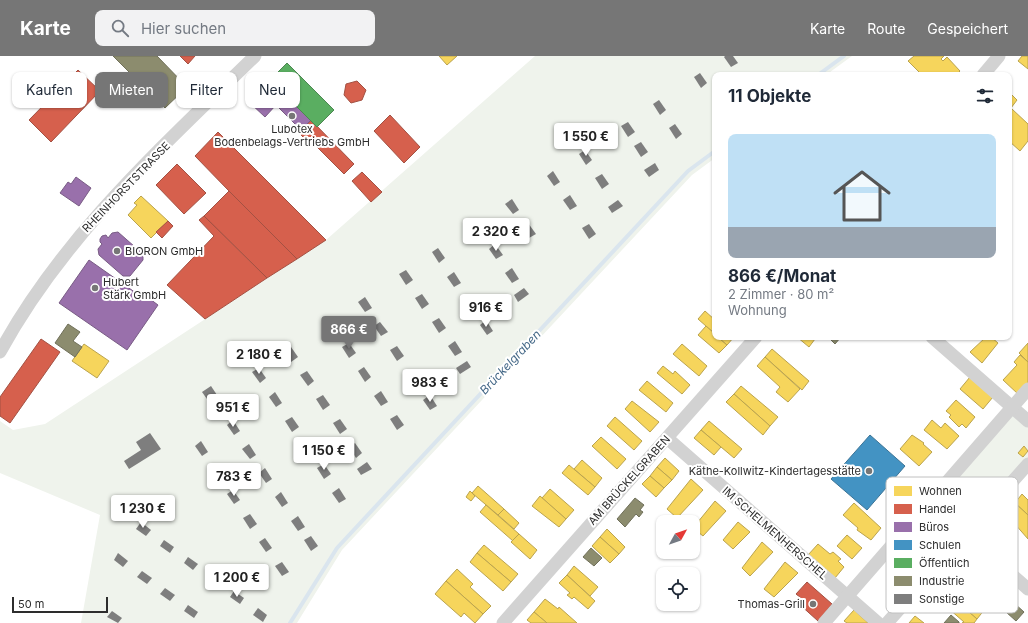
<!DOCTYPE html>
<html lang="de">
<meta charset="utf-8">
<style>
:root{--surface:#fff;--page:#f2f2f3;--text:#1f2937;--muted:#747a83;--line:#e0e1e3;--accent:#767676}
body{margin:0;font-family:Inter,sans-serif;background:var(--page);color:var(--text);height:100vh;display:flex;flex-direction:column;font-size:15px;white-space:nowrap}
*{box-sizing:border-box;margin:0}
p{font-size:13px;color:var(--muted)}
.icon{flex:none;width:22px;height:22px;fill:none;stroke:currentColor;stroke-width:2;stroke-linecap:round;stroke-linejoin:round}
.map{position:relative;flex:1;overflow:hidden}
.panel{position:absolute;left:712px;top:16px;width:300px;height:268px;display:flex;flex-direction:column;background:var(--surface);border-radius:8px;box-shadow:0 1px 3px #0004}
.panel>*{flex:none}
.banner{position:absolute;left:12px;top:16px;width:380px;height:36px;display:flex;gap:8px}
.needle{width:26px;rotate:50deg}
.controls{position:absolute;left:656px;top:459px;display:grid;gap:8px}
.controls a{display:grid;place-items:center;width:44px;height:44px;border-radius:8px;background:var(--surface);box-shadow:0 1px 3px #0004;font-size:20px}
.scale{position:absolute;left:12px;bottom:10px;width:96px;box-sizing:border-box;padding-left:4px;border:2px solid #2d2d2d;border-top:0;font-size:11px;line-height:14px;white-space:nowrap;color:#2d2d2d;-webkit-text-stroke:3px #fff;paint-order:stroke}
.price{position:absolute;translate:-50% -34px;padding:0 9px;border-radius:4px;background:#fff;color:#222;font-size:13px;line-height:26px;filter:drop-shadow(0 1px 2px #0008)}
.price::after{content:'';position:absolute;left:50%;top:24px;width:12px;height:9px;margin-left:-6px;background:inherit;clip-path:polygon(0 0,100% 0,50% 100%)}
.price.current{background:var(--accent);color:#fff}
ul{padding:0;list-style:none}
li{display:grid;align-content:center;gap:8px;height:212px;padding:0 16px}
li+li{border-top:1px solid var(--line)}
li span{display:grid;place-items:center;height:124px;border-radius:8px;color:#555}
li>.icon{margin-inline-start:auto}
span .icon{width:72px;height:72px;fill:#fffc;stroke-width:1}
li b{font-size:17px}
h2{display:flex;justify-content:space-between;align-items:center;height:48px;padding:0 16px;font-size:17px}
.chip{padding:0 14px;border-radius:8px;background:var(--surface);box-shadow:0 1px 3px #0004;font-size:14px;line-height:36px}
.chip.current{background:var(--accent);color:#fff}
header{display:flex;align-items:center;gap:24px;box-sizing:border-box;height:56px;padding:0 20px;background:var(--accent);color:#fff}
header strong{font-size:19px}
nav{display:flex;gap:22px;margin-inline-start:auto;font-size:14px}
.search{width:280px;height:36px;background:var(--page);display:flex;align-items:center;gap:10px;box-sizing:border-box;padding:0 14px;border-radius:8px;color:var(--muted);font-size:15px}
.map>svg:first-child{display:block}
.green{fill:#eff3ec}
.homes{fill:#f6d55c;stroke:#baa34e}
.shops{fill:#d6604d;stroke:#a35143}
.offices{fill:#9970ab;stroke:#795c85}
.schools{fill:#4393c3;stroke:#3c7496}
.public{fill:#5aae61;stroke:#4c8751}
.industry{fill:#8c8c6e;stroke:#70705a}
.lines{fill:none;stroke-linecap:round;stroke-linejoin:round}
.stream{stroke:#dae5ee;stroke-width:4}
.building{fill:#7e7e7e}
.minor{stroke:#d2d2d2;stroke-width:13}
.poi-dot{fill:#767676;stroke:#fff;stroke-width:1.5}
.labels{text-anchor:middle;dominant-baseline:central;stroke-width:4;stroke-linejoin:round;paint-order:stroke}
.poi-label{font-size:11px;fill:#2d2d2d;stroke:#fff;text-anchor:start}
.street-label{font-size:11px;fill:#2d2d2d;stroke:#fff}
.water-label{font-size:12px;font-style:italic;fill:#446887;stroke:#fff}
.key{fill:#fff;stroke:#c0c0c0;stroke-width:1}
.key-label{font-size:11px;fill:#2d2d2d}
</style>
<header>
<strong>Karte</strong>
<div class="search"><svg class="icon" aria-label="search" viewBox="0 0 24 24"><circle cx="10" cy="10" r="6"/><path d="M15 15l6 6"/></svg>Hier suchen</div>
<nav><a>Karte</a><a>Route</a><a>Gespeichert</a></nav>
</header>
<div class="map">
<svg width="1028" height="567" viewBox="0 0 1028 567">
<rect width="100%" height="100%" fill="#fff"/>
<g class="green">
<path d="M535,0H852L826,19H715V102L692,119L342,494L297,567H81L100,459L0,417V365L13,374L45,368L326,184Z"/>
<path d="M1012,351L1028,365V408L966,478L929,446Z"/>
</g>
<g class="homes">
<path d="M439,0H457L447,9Z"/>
<path d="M914,0H944L941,3L943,5L947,1L960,15L956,19H922L908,5Z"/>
<path d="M1022,0H1028V13L1018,5Z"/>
<path d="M1009,36L1017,44L1011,52L1009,50Z"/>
<path d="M1012,53L1028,68V85L1020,95L1009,85V56Z"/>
<path d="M141,140L168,165L151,182L128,159L137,149L134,147Z"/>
<path d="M705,255L715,264V278L698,263Z"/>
<path d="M706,270L715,278V281H718L727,289L719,297L698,279Z"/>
<path d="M718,281H734L727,289Z"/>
<path d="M797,281H813L815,283L809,291Z"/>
<path d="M986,281H991L998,287L982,307L970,296Z"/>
<path d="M1028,287V306L1019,297Z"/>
<path d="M84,288L109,305L97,322L72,305Z"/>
<path d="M682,288L707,310L699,320L673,298Z"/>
<path d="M772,293L809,325L802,334L765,301Z"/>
<path d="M1020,299L1028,306V327L1018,338L1003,324L1017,309L1014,306Z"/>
<path d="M765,301L800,333L788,346L776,336L780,331L757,310Z"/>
<path d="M663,310L673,318L675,315L690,329L682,338L657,317Z"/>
<path d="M970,321L993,341L983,353L960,333Z"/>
<path d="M647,325L673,347L666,356L639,334Z"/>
<path d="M741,330L778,361L770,370L734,338Z"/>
<path d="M734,338L770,370L763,379L726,346Z"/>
<path d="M956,344L975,361L966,372L962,368L959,371L949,361L951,359L946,355Z"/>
<path d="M632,345L659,366L650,376L625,353Z"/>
<path d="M615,361L642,385L634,394L607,370Z"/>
<path d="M932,364L941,372L945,367L959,380L947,393L924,374Z"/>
<path d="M709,365L742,393L734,402L701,374Z"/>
<path d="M701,374L721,391L714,399L694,382Z"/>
<path d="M912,379L924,387L923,388L932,396L919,410L900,393Z"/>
<path d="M601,381L626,403L617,413L592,390Z"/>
<path d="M1024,390L1028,395L1023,401L1018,397Z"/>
<path d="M665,402L679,415L672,424L657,411Z"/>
<path d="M582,404L602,422L595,431L574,413Z"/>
<path d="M569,409L595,431L588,439L562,417Z"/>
<path d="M657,411L672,424L664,432L650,420Z"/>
<path d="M650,420L664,432L656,441L642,428Z"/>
<path d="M691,423L703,434L677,462L667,453Z"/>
<path d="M478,430L504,453L498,459L472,437Z"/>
<path d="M550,433L574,454L566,463L542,442Z"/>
<path d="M470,435L475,440L471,445L466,441Z"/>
<path d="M1022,438L1028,444V459L1015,447Z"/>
<path d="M540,440L566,463L559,471L532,450Z"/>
<path d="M715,445L726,455L703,480L693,472Z"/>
<path d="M854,447L881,472L871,484L857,474L858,472L843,459Z"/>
<path d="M1015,447L1028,459V483L1014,467L1017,463L1007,455Z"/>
<path d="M486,449L519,478L513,485L480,456Z"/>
<path d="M504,453L519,467L514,473L498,459Z"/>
<path d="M738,466L750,476L733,493L723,484Z"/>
<path d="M607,473L625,491L619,498L600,481Z"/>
<path d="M519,478L537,494L530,503L511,486Z"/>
<path d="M847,479L862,492L852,503L837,490Z"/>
<path d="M600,481L619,498L610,507L592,490Z"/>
<path d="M762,486L773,496L750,520L742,512Z"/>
<path d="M818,488L830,498L833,496L841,503L838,505L844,511L835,522L808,499Z"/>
<path d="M484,489L518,518L511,526L477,497Z"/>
<path d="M477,497L511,526L503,535L470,506Z"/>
<path d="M785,506L798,517L774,541L764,533Z"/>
<path d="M574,510L598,531L590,540L567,519Z"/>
<path d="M457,513L473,528L470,531L491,550L483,558L446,525Z"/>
<path d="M567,519L595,545L588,553L574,541L572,543L567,539L570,537L559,527Z"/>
<path d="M948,522L973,545L977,538L993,549L987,555L985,553L977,563L940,531Z"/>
<path d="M446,525L483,558L475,567L464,557L461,561L435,538Z"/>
<path d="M940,531L977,563L974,567H962L964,566L933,539Z"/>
<path d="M545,543L558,553L559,551L577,567H547L534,556Z"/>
<path d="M854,554L868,567H847L844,565Z"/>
<path d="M534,556L547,567H531L527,564Z"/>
<path d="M915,560L924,567H909Z"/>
</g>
<g class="shops">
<path d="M180,0H195L188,8Z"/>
<path d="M78,14L100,35L51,86L29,64Z"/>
<path d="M357,25L366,34L362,44L351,47L344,39L346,28Z"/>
<path d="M390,59L420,91L404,107L374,75Z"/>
<path d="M311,64L354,108L344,118L312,86L310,88L299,77Z"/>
<path d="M218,76L326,184L297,203L229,135L195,100Z"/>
<path d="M177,108L206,137L184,158L156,129Z"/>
<path d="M362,116L382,136L371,146L352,125Z"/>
<path d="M229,135L297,203L267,222L204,160Z"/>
<path d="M204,160L267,222L205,263L167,229L214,180L199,164Z"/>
<path d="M168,165L173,170L162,182L156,176Z"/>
<path d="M41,283L60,296L10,367L0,360V341Z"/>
<path d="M807,526L832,548L818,565L798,547L801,542L796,538Z"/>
</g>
<g class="offices">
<path d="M270,24L311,64L301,74L276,49L265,61L249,46Z"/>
<path d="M76,121L91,132L79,150L60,137L68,126L71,128Z"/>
<path d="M118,176L143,198V204L130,220H123L99,199L98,193L102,188L100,186V183L102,180L106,179L108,182L112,177Z"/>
<path d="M89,204L136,237L138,234L158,249L127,294L59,247Z"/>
</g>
<path class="schools" d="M870,379L905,410L867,454L831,423Z"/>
<path class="public" d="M287,7L334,54L317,71L270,24Z"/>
<g class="industry">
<path d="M113,0H157L187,31L165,52Z"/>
<path d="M68,268L80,276L73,285L82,291L75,301L55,287Z"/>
<path d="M828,281H841L835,288Z"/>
<path d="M635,442L644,449L640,454L643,456L639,461L636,458L625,471L617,463Z"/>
<path d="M591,492L602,502L594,510L583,501Z"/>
<path d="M1014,547L1024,556L1016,565L1006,556Z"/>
<path d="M951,559L959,566V567H944Z"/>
</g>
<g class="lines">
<g class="stream">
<path d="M818,19L844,0"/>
<path d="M290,567L337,492L688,115L715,95"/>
</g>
</g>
<g class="building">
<path d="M725,0H733L738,7L731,11L724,1Z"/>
<path d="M700,17L707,27L701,32L694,21Z"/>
<path d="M659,44L666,54L660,59L653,48Z"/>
<path d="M628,66L635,76L628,81L621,70Z"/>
<path d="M675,68L682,78L676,83L669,72Z"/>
<path d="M641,86L648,96L641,101L634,90Z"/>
<path d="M585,94L592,104L586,109L579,98Z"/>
<path d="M655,107L659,114L649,121L644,114Z"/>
<path d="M553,115L560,126L554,130L547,120Z"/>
<path d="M602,118L609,128L602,133L595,122Z"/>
<path d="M570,139L577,150L570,154L563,144Z"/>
<path d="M512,143L519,154L513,158L505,148Z"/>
<path d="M618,144L623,150L612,157L608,151Z"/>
<path d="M480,164L487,175L480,179L473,169Z"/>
<path d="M528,167L536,178L529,182L522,171Z"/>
<path d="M589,168L596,178L589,183L582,172Z"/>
<path d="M495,188L503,199L496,203L489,193Z"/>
<path d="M438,192L445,202L439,207L432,196Z"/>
<path d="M512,212L519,223L512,227L505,217Z"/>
<path d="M406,214L413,224L406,229L399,218Z"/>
<path d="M454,216L461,227L454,231L447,221Z"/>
<path d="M524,232L529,238L518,246L514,239Z"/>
<path d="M422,238L429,248L422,253L415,242Z"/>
<path d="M365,241L372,252L365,256L358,246Z"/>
<path d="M470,241L477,251L470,255L463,245Z"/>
<path d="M439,262L446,272L439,277L432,266Z"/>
<path d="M333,263L340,274L333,278L326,267Z"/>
<path d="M486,264L493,275L487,279L480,269Z"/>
<path d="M380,266L388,276L381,280L374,270Z"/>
<path d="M455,285L462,296L455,300L448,290Z"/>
<path d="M349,287L356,297L349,302L342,291Z"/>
<path d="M397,290L404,300L397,305L390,294Z"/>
<path d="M291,291L298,301L291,306L284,295Z"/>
<path d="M467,305L471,311L460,318L456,312Z"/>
<path d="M364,311L371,321L365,326L358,315Z"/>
<path d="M259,312L266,322L260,327L252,316Z"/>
<path d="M413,314L420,324L413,329L406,318Z"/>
<path d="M307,315L314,325L308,330L300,319Z"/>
<path d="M211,330L223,348L214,353L202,336Z"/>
<path d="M381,335L388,346L381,350L374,340Z"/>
<path d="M275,336L282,347L276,351L269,341Z"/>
<path d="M323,339L330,349L323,354L316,343Z"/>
<path d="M430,339L437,350L430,354L423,344Z"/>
<path d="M397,359L404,369L397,374L390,363Z"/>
<path d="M292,361L299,371L292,376L285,365Z"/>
<path d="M340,363L347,373L340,378L333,367Z"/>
<path d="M233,364L240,375L234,379L227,369Z"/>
<path d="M150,377L161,393L129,413L124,405L141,394L136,386Z"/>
<path d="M307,384L314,394L307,399L300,388Z"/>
<path d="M201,385L208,396L202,400L195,390Z"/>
<path d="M355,387L362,397L356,402L349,391Z"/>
<path d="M249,388L256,399L250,403L242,393Z"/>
<path d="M367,406L372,413L361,419L357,413Z"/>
<path d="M324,408L331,418L324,423L317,412Z"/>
<path d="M218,410L225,420L218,425L211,414Z"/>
<path d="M265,412L272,423L266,427L259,417Z"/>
<path d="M339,432L346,443L339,447L332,437Z"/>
<path d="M233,434L240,444L234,448L227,438Z"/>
<path d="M281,436L288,447L282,451L275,441Z"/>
<path d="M250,458L257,468L250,473L243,462Z"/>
<path d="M298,460L305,471L298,475L291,465Z"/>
<path d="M141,466L151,474L146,480L136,473Z"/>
<path d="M311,480L318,490L311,495L304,484Z"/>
<path d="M265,482L272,492L266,496L259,486Z"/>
<path d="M164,484L174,491L170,497L160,490Z"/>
<path d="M118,497L128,505L123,511L114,504Z"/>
<path d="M188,501L198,508L193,514L184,507Z"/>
<path d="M282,506L289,516L282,520L275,510Z"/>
<path d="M142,515L152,522L147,528L137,521Z"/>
<path d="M211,518L221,525L216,531L207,524Z"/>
<path d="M165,532L175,539L170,545L160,538Z"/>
<path d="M234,535L244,542L240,548L230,541Z"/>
<path d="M188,549L198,556L194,562L184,555Z"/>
<path d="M258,552L267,559L263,566L253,559Z"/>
<path d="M112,555L122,562L118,567L107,561Z"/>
</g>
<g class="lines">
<g class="minor">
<path d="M983,19L999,0"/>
<path d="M932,281L1028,365"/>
<path d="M0,296C63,180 162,91 255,0"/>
<path d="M667,382L878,567"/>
<path d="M929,446L1028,533"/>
<path d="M503,567L756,281"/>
<path d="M824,567L1028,333"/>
<path d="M887,567L1028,408"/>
</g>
</g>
<g class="poi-dot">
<circle cx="292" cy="60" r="4"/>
<circle cx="117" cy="195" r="4"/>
<circle cx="95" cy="232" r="4"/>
<circle cx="869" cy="415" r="4"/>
<circle cx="813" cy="548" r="4"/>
</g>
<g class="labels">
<g class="poi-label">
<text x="292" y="73" text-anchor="middle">Lubotex<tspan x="292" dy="13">Bodenbelags-Vertriebs GmbH</tspan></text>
<text x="125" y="195">BIORON GmbH</text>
<text x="103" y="226">Hubert<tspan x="103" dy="13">Stärk GmbH</tspan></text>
<text x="861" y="415" text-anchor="end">Käthe-Kollwitz-Kindertagesstätte</text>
<text x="805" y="548" text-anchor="end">Thomas-Grill</text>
</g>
<g class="street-label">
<text transform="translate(126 131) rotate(-46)">RHEINHORSTSTRASSE</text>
<text transform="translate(629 424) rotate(-48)">AM BRÜCKELGRABEN</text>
<text transform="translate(775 477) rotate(41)">IM SCHELMENHERSCHEL</text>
</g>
<g class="water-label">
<text transform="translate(510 306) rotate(-47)">Brückelgraben</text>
</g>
</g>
<rect x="886" y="421" width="132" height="136" rx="6" class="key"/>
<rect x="894" y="430" width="18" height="10" fill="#f6d55c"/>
<rect x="894" y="448" width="18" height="10" fill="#d6604d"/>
<rect x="894" y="466" width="18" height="10" fill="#9970ab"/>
<rect x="894" y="484" width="18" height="10" fill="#4393c3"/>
<rect x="894" y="502" width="18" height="10" fill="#5aae61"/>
<rect x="894" y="520" width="18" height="10" fill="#8c8c6e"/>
<rect x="894" y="538" width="18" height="10" fill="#7e7e7e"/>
<g class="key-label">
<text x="919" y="439">Wohnen</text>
<text x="919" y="457">Handel</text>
<text x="919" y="475">Büros</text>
<text x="919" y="493">Schulen</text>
<text x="919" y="511">Öffentlich</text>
<text x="919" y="529">Industrie</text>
<text x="919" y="547">Sonstige</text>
</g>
</svg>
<div class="controls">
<a><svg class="needle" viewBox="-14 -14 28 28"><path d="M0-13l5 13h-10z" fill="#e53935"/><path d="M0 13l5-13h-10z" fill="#747a83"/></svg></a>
<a><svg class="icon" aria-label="locate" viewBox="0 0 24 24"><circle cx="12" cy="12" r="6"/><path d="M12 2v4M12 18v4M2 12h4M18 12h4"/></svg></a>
</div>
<div class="scale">50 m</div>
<b class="price" style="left:586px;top:101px">1 550 €</b>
<b class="price" style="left:496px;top:196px">2 320 €</b>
<b class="price" style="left:486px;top:272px">916 €</b>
<b class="price current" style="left:349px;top:294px">866 €</b>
<b class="price" style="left:259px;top:319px">2 180 €</b>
<b class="price" style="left:430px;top:347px">983 €</b>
<b class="price" style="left:233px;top:372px">951 €</b>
<b class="price" style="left:324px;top:415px">1 150 €</b>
<b class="price" style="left:234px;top:441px">783 €</b>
<b class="price" style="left:143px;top:473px">1 230 €</b>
<b class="price" style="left:237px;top:542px">1 200 €</b>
<div class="banner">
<a class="chip">Kaufen</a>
<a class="chip current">Mieten</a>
<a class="chip">Filter</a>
<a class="chip">Neu</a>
</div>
<section class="panel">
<h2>11 Objekte<svg class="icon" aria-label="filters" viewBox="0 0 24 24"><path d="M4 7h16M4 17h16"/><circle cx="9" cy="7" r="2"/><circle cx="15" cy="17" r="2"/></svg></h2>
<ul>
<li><span style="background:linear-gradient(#bfe0f5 75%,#9aa5b1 0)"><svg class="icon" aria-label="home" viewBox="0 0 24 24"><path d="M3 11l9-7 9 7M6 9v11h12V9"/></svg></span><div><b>866 €/Monat</b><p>2 Zimmer · 80 m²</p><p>Wohnung</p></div></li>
</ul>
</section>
</div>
